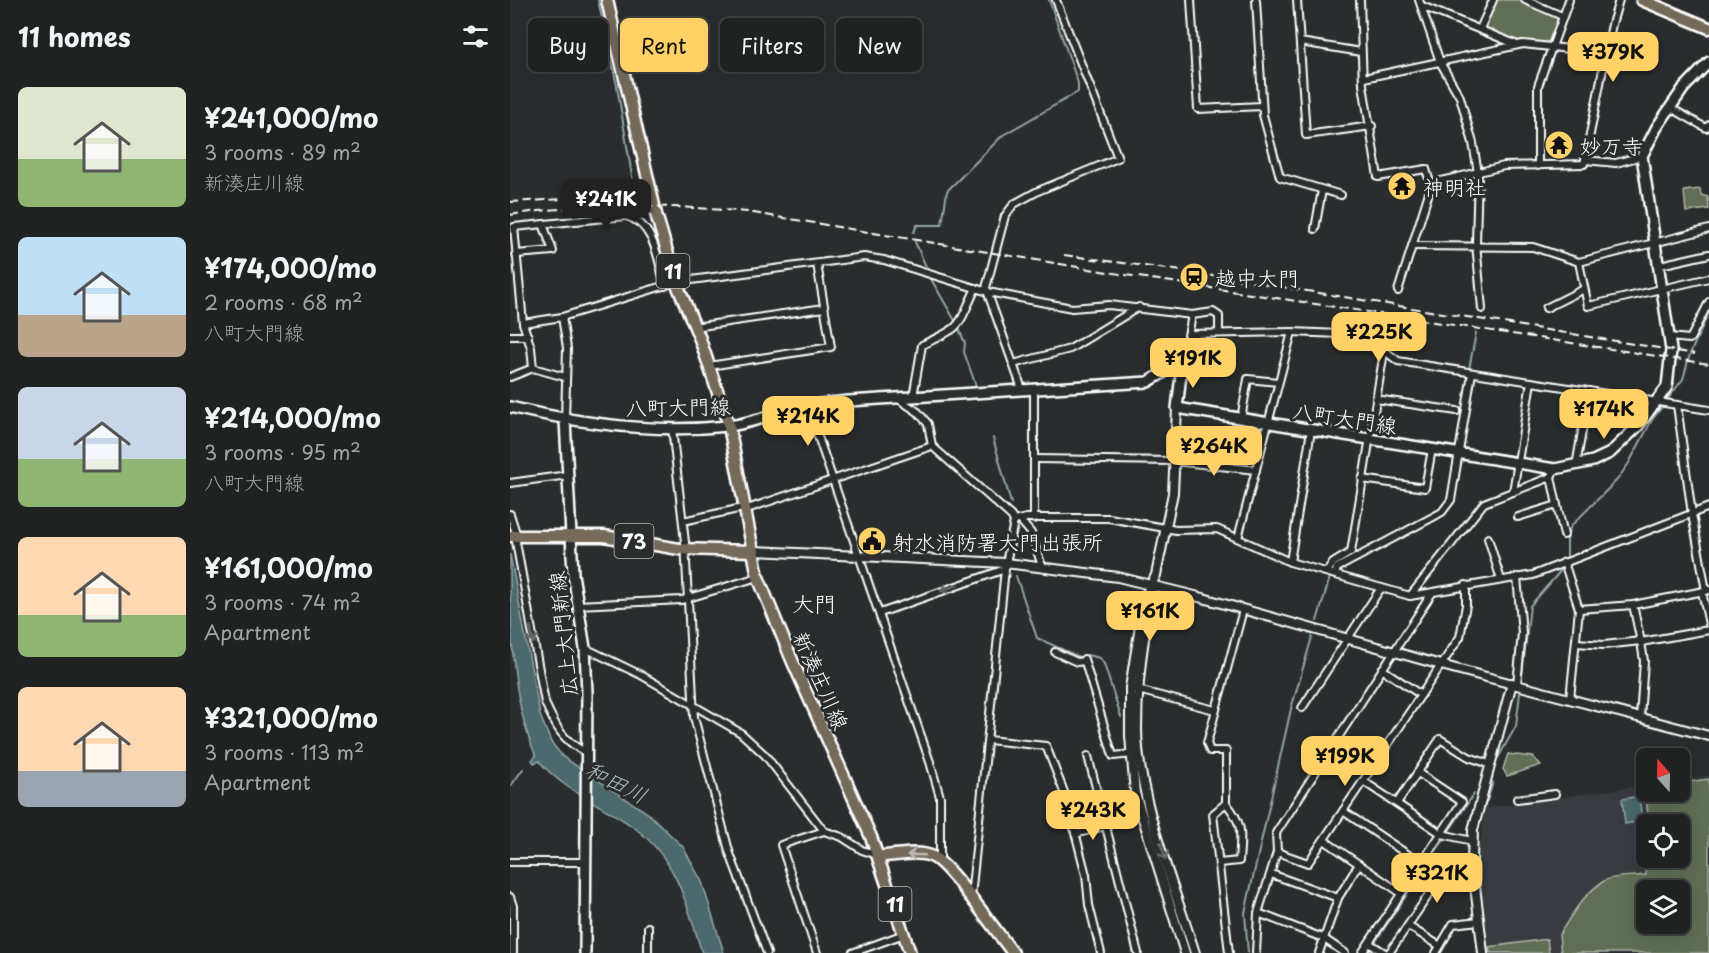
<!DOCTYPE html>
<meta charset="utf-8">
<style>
:root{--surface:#202222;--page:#2d2f2f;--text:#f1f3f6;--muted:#a2a4a5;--line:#3d3f40;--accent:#ffd166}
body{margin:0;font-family:"Playpen Sans","Klee One",sans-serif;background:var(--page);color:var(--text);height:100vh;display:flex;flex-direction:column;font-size:22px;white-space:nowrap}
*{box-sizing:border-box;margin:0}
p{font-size:20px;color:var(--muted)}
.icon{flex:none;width:33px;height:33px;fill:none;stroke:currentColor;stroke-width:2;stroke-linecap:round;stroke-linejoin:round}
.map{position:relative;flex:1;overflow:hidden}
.details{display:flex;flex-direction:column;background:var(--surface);width:510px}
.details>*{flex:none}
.guide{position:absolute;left:18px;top:18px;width:570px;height:54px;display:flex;gap:12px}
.needle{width:39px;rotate:340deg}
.tools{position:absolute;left:1126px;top:748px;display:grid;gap:12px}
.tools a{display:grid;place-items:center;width:54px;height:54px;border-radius:9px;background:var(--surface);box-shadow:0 6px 24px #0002,0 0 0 2px var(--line);font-size:30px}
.price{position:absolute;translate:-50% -51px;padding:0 14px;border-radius:12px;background:var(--accent);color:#111;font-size:20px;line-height:39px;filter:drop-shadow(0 2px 3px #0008)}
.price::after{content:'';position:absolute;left:50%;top:36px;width:18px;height:14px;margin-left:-9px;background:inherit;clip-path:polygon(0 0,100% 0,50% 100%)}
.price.current{background:#222;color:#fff}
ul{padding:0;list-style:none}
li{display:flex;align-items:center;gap:18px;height:150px;padding:0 18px}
li span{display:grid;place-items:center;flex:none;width:168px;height:120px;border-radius:9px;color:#555}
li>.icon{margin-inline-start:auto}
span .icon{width:72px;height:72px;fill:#fffc;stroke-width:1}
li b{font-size:26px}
h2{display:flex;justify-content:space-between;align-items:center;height:72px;padding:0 18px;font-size:26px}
.chip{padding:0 21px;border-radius:9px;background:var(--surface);box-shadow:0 6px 24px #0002,0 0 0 2px var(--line);font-size:21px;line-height:54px}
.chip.current{background:var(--accent);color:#111}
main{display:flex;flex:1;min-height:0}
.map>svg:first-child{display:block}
.built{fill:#383b41;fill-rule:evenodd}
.green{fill:#606e56;stroke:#b0b6aa;stroke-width:1.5;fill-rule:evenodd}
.water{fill:#4b696d;stroke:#93a5a7;stroke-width:1.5}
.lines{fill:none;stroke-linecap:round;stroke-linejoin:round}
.stream{stroke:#93a5a7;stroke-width:2}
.minor-casing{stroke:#fff;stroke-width:10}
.tertiary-casing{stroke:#fff;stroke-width:12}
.secondary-casing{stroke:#fff;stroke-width:14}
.primary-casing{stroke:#fff;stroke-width:15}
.minor{stroke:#2a2d2e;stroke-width:6}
.tertiary{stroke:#2a2d2e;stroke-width:8}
.secondary{stroke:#2a2d2e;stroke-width:9}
.primary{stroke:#746a5a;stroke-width:10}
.rail{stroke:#fff;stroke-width:2;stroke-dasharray:9 4.5;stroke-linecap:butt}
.oneway{stroke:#6a6c6d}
.oneway2{stroke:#c0bcb5}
.labels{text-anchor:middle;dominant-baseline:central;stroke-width:6;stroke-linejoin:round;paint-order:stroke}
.shield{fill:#2a2d2e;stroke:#bfc0c0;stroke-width:1.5}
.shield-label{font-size:20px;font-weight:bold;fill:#fff}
.poi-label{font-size:21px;fill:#fff;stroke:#2a2d2e;text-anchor:start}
.street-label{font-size:21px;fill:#fff;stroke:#2a2d2e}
.neighbourhood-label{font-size:22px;fill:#fff;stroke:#2a2d2e}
.water-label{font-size:22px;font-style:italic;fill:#aebcbd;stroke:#2a2d2e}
</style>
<main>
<section class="details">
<h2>11 homes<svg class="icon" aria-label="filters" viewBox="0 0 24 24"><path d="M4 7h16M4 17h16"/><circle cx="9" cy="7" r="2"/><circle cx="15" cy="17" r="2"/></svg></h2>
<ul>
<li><span style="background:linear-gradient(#dfe7d0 60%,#8fb573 0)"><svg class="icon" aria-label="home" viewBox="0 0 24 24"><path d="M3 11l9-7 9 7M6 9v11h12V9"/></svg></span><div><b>¥241,000/mo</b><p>3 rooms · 89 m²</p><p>新湊庄川線</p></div></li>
<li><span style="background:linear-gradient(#bfe0f5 65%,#b9a48a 0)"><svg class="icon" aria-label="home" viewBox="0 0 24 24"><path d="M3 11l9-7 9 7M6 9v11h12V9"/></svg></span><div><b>¥174,000/mo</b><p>2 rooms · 68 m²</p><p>八町大門線</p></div></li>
<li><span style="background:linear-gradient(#c9d6e8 60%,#8fb573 0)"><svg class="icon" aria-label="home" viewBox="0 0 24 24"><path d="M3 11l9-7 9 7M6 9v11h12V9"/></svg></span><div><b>¥214,000/mo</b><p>3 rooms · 95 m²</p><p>八町大門線</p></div></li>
<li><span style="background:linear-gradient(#ffd9b3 65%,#8fb573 0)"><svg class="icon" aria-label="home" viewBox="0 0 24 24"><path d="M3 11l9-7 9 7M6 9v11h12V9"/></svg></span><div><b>¥161,000/mo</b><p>3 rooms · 74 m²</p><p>Apartment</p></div></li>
<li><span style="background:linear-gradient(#ffd9b3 70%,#9aa5b1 0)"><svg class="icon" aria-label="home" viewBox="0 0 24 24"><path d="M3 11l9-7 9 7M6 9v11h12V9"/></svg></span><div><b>¥321,000/mo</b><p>3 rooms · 113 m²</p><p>Apartment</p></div></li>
</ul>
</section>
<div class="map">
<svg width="1199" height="953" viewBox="0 0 1199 953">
<rect width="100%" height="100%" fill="#2a2d2e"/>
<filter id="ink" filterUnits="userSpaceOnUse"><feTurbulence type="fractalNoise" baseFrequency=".0167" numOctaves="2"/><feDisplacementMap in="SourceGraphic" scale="12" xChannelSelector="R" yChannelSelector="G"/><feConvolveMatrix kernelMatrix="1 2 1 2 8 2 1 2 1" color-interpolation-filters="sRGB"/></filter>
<g filter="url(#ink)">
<path class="built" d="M1199,776V953H978L968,855L975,808L1137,785V792H1170V780ZM1137,825H1170V858H1137ZM1137,891H1170V924H1137Z"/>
<g class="green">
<path d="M986,0H1007L1049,16L1038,42L1005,40L975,27Z"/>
<path d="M1190,189L1191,195L1198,197L1199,209L1176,212L1174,191Z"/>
<path d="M998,754L1023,757L1031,765L997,776L993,769Z"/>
<path d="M1199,779V953H1051L1049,935C1061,916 1074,893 1094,881C1104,875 1124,877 1136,875L1129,835L1137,833V858H1170V825H1139L1135,788L1137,792H1170V783ZM1137,891H1170V924H1137Z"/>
<path d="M1037,939L1039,953H980L979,947Z"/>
</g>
<g class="water">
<path d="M0,554L30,715L41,742L53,757L139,814L173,847L192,882L214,953H192C178,907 167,860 126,829C93,804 58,795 29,761L24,763L22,760L26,756C0,699 0,620 0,554Z"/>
<path d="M1129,796L1132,821L1115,824L1112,799Z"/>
</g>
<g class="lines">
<g class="stream">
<path d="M88,0L107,86L128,212"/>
<path d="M404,232L407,225H432L437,191L493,135L568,92V83L539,0"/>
<path d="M405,242L417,269"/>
<path d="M421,279L447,324"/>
<path d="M968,301L969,310"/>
<path d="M449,329L455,343L454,352L466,386"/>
<path d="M959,369L966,333"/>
<path d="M952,413L958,376"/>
<path d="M483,438L501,503"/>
<path d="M502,554L508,527"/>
<path d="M1057,557V536L1061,526L1107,480L1119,463L1142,420L1173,379L1180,354L1199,312"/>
<path d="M824,567L879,537"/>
<path d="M506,576L527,638L569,657"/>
<path d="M807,621L820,577"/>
<path d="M577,655L590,658L594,664L611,717"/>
<path d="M1012,676L1020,606L1053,568"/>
<path d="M988,758L1006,726L1010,693"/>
<path d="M630,786L632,795"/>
<path d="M0,787L13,769"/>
<path d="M977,801L983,782"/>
<path d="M633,802L642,833"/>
<path d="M939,831L964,794"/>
<path d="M918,862L934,840"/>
<path d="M657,881L680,953"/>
<path d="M866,941L913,870"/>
<path d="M738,953L735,913L781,709L802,637"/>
<path d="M859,953L861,949"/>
</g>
<g class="minor-casing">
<g id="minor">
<path d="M681,0L688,109L752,106"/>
<path d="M746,0L753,115L770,177L831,195"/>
<path d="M787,0L796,135L862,126"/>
<path d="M850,0L853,85L868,177L916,169L921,186L888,291"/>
<path d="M909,0L930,62L950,97L963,143L968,173L966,243L972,309"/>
<path d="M1015,0L1052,16"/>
<path d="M912,6L1005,44"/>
<path d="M970,29L983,0"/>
<path d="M790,42L851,52"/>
<path d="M854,78L1013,44L1097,53"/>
<path d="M1161,108L1196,128L1199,125"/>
<path d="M1075,160L1106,163L1132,156"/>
<path d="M1028,166V86L1059,0"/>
<path d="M921,186L931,181L994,166L1074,164L1102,24L1109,0"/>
<path d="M805,229L812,190"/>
<path d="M902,246L1023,247L1069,262L1199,229"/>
<path d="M6,254L43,251L33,224"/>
<path d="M1069,262L1078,306L1199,278"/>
<path d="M1150,265L1199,254"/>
<path d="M1036,308L1074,289"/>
<path d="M52,317L57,348L55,420"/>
<path d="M13,323L52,317L166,282L354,257L374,260L478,292L562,308L599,305L682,315L703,312L709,316V332"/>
<path d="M184,327L314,308"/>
<path d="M679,334L782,332L854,335L888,361L1199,410"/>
<path d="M0,336H18"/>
<path d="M1159,337L1180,339L1199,302"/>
<path d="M503,364L560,349L629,307"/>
<path d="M199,366L321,347L307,264"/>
<path d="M672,367L682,315"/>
<path d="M0,377L23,368"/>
<path d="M55,377L23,368L21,348L13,323L4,227L116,216C145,224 148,260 155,286"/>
<path d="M512,389L476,288L495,216L504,204L528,191L608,158L546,0"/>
<path d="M403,397L412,345C455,325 446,329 466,288"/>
<path d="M387,398L408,412L418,424L422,446L501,516L504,521L495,569L461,897"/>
<path d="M866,399L947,411"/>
<path d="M300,405L304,425L420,762L430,797V863"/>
<path d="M1167,405L1182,514L1196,591"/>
<path d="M731,419L738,379L768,382"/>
<path d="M162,428L175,542L184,717L219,851L257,953"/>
<path d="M525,459L664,461L746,470"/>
<path d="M1066,466L1079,391"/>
<path d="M852,479L915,488L922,449"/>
<path d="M0,483L58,475"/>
<path d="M1003,492L1021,382"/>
<path d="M1047,505L1054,535"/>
<path d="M237,509L422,446"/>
<path d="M0,514L7,536"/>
<path d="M1008,517L1047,505L1041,477"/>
<path d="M524,519V390"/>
<path d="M510,520L521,533L532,566"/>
<path d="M173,521L237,507"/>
<path d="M504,521L516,518H599L666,530L707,529L780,562L900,596L1023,575L1199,507"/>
<path d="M5,536L35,703C46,727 52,740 75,752"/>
<path d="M728,538L782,332"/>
<path d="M978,538L991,580"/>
<path d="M780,562L801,430"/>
<path d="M1054,562L1069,609L1060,699"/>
<path d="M817,572L823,563L841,552L874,352"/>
<path d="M825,575L827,568L923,517L932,512L941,500L962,373"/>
<path d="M1007,577L1012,633L1007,684"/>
<path d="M1192,592L1199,624"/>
<path d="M900,596L974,503L1041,477L1045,469"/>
<path d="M67,605L172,600L248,577"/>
<path d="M1123,605L1131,642"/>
<path d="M1069,609L1123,605L1199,590"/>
<path d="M370,613L495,569"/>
<path d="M1066,643L1094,645L1131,641"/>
<path d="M75,648L131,675L231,733L255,755L314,831L332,837L352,850L367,855"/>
<path d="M545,652L567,662L574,661"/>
<path d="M574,659L603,756L624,754"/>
<path d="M872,669L911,695"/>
<path d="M620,688L705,710"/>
<path d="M792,708L871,588"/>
<path d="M1130,718L1134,661L1131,642L1199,630"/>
<path d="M478,740L536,746L556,797L576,875L579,905L591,953"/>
<path d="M578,756L628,953"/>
<path d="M853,781L932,834L962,841"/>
<path d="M1007,799L1045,794"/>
<path d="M887,803L930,739L959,757L979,764"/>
<path d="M833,811L931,877L879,953"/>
<path d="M565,834L595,826"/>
<path d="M814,840L891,893"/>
<path d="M767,852L798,863L950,637L956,605V585"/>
<path d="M0,862H75"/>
<path d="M709,863L729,861C731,833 734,825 716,803"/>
<path d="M761,874L828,898"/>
<path d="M0,897L3,906V953"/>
<path d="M748,913L813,938L835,953"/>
<path d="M898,926L930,946"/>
<path d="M859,943L875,953"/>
<path d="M138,953V927"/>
<path d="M307,953L271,845L314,831"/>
<path d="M342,953L394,934"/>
<path d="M719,953L703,814L716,803V751H700L697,743L733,610"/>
<path d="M746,953L748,913L767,852L766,833L922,593"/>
<path d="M809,953L828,898L849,864"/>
<path d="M852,953L952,802L908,773"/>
<path d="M926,953L943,924L969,921"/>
</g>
</g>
<g class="tertiary-casing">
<g id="tertiary">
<path d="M667,408L663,493L646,575L636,595L630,626L620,688V736L625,793L675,953"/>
<path d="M244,551L496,563L608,577L693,598L931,665L1199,736"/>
<path d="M642,587C644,603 637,617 635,632C630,664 627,695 627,728C627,797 664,886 685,953"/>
<path d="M973,953L962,861L963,830L1002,683"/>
</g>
</g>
<g class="secondary-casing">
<g id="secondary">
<path d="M0,407C71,424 145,434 218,426C237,424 257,416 276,411C296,405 317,403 339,401L638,382L663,367H672L667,408L1045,469L1083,461L1100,453L1127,427L1157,387L1161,350L1132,156L1147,127L1173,89L1199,62"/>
<path d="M55,420L63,574L75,648L77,693L75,953"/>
</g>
</g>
<g class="primary-casing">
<g id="primary">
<path d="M97,0L146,214L166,282L190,339L219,426L248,577L282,660L361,837L400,953"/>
<path d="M1132,0L1199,28"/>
<path d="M0,536H94L169,549L244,551"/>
<path d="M368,856C385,857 407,849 423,857C441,866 488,934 503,953"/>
</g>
</g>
<use href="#minor" class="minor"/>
<use href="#tertiary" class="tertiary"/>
<use href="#secondary" class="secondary"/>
<use href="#primary" class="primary"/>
<g class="rail">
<path d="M0,202L108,196L141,197"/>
<path d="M0,215C79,202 159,205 238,212L616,275L1199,364"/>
<path d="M554,255L686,273L1185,354"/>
</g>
</g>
<defs><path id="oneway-shaft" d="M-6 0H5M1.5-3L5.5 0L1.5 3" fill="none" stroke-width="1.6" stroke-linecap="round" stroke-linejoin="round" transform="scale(1.5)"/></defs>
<g class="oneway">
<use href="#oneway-shaft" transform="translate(439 588) rotate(162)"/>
<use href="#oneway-shaft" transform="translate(22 635) rotate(79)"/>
<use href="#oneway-shaft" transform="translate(653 851) rotate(73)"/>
</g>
<use class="oneway2" href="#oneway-shaft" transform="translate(406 855) rotate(-178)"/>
</g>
<defs>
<g id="temple-disc" transform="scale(1.5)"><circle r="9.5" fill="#ffd166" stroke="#2a2d2e"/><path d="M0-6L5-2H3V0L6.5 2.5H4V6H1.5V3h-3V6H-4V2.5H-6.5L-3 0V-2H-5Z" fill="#111"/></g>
<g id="station-disc" transform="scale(1.5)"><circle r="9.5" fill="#ffd166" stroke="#2a2d2e"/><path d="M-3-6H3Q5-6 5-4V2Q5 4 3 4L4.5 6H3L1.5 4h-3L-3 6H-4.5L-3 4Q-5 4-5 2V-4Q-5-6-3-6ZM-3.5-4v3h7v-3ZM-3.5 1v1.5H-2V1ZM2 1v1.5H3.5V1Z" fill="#111"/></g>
<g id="civic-disc" transform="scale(1.5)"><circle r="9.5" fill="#ffd166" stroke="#2a2d2e"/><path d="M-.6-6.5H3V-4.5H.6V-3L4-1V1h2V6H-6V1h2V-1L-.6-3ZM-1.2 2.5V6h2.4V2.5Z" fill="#111"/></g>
</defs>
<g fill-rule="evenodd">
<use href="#temple-disc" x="1049" y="145"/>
<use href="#temple-disc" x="892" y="186"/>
<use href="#station-disc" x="684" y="277"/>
<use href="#civic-disc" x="362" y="541"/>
</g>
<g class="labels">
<g class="shield">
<rect x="146.5" y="254" width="33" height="34" rx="4.5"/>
<rect x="104.5" y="524" width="39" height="34" rx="4.5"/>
<rect x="368.5" y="887" width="33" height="34" rx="4.5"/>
</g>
<g class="shield-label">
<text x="163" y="271">11</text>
<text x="124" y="541">73</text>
<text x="385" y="904">11</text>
</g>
<g class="poi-label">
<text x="1070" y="145">妙万寺</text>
<text x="913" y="186">神明社</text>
<text x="705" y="277">越中大門</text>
<text x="383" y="541">射水消防署大門出張所</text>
</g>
<g class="street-label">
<text transform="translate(168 406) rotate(-1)">八町大門線</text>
<text transform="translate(835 417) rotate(9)">八町大門線</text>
<text transform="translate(52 634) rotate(-96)">広上大門新線</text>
<text transform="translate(312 680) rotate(66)">新湊庄川線</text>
</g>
<g class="neighbourhood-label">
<text x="304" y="602">大門</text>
</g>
<g class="water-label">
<text transform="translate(107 781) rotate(27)">和田川</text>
</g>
</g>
</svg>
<div class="tools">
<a><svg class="needle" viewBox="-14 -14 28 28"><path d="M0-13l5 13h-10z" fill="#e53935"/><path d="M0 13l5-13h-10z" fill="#a2a4a5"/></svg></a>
<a><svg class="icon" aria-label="locate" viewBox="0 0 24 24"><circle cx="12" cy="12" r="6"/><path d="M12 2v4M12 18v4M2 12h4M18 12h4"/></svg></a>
<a><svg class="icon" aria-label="layers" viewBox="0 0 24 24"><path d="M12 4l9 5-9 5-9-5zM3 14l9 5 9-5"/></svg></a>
</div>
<b class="price" style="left:1103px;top:83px">¥379K</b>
<b class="price current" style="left:96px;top:230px">¥241K</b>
<b class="price" style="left:869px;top:363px">¥225K</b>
<b class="price" style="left:683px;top:389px">¥191K</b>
<b class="price" style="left:1094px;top:440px">¥174K</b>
<b class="price" style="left:298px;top:447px">¥214K</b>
<b class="price" style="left:704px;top:477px">¥264K</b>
<b class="price" style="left:640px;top:642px">¥161K</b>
<b class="price" style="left:835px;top:787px">¥199K</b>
<b class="price" style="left:583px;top:841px">¥243K</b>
<b class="price" style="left:927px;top:904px">¥321K</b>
<div class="guide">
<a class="chip">Buy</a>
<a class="chip current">Rent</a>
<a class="chip">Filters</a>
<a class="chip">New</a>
</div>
</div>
</main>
